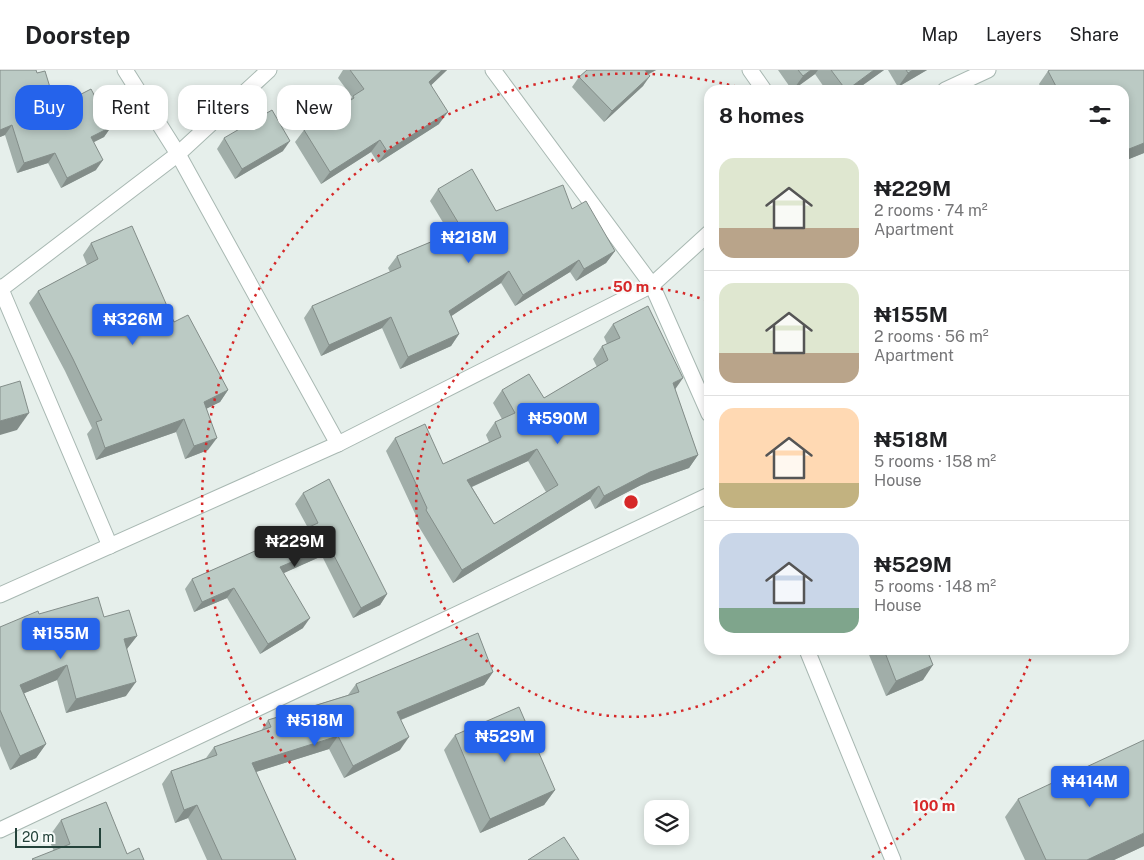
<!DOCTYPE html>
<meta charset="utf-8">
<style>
:root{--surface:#fff;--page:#f6f6f6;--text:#202124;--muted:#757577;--line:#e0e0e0;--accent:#2563eb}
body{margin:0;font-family:"Public Sans",sans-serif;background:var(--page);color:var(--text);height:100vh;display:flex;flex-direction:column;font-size:19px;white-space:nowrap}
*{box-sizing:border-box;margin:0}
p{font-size:16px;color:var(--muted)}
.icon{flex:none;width:28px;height:28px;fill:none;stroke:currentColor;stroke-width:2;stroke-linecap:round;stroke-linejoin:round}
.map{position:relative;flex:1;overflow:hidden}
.details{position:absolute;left:704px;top:15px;width:425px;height:570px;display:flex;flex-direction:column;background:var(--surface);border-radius:15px;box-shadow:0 2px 8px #0003}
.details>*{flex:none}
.hud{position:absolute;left:15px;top:15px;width:475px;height:45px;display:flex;gap:10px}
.fabs{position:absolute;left:644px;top:730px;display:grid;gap:10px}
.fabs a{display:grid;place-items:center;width:45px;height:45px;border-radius:10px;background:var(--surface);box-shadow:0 2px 8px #0003;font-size:25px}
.scale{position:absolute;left:15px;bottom:12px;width:86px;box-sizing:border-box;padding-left:5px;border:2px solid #24423a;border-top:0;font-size:14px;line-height:18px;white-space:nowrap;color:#24423a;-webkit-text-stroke:4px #f7fbf9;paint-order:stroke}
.price{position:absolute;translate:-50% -42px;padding:0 11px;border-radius:5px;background:var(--accent);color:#fff;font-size:16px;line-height:32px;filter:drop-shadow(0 1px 2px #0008)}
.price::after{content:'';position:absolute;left:50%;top:30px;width:15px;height:11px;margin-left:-8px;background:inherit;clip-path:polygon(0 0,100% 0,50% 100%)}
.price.on{background:#222;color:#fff}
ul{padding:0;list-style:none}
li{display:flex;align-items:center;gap:15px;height:125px;padding:0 15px}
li+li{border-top:1px solid var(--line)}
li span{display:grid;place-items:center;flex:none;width:140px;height:100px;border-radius:15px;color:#555}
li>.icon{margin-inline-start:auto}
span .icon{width:60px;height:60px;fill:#fffc;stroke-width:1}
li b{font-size:21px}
h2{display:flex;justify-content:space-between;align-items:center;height:60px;padding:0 15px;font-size:21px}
.chip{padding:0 18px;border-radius:15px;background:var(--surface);box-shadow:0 2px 8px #0003;font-size:18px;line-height:45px}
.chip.on{background:var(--accent);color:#fff}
header{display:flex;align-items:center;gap:30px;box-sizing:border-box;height:70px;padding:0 25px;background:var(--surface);border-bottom:1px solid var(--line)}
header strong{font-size:24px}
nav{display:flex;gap:28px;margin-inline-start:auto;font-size:18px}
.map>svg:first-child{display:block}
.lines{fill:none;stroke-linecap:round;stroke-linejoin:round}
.minor-casing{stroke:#a8b8b2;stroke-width:17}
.minor{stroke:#fff;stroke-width:15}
.wall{fill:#a1aea9;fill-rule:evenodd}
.shaded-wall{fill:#838d89}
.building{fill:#bbcac4;stroke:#838d89;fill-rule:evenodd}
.ring{fill:none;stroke:#d62828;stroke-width:2.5;stroke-dasharray:2.5 5}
.centre{fill:#d62828;stroke:#f7fbf9;stroke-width:2.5}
.ring-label{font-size:15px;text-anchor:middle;font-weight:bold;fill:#d62828;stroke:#f7fbf9;stroke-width:4.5;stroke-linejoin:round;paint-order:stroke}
</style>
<header>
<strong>Doorstep</strong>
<nav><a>Map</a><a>Layers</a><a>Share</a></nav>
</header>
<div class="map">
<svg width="1144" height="790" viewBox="0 0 1144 790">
<rect width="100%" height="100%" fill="#e6efeb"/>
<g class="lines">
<g class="minor-casing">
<g id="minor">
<path d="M125,0L178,84L338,374"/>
<path d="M493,0L652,215L709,344"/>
<path d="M750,0L764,20"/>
<path d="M945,20L988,0"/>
<path d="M0,217L110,476"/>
<path d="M1,219L178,84L269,0"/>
<path d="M0,525L338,374L652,215L709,163"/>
<path d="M807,580L893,790"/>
<path d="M0,760L709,425"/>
</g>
</g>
<use href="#minor" class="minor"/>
</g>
<g class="wall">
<path d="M0,0L37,3L56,37L111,57L104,67L94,72L96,100L61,118L48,93L17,103L5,65L0,67Z"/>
<path d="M343,0H447L431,15L439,54L378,93L371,82L321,114L295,72L304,60L349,31L352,27L338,8Z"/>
<path d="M587,0H656L649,4L643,16L604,52L572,17L579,7Z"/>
<path d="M778,0H884L856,20H826L815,4L792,20Z"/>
<path d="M888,0H927L898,17Z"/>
<path d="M1144,0V83L1124,91V20H1042L1039,14L1048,1Z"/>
<path d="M224,68L283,81L235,109L217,79Z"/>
<path d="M438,119L496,141L572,139L615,181L606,193L576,211L570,202L515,236L501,213L451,246L459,264L451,276L400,299L382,258L321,286L304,248L312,236L390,202L388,198L397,186L450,164L430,131Z"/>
<path d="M91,173L174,252L228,320L220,332L207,338L208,380L185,389L176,362L96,390L87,364L92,358L65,301L29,233L38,221L87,195L83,185Z"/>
<path d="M613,254L675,319L698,385L689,398L641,415L595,439L590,429L453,513L416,452L418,450L386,381L395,368L443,394L489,372L486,365L495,352L502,349L493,333L502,320L544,328L597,297L593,289L602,276L607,274L604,267ZM528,391L546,422L494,454L472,417Z"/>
<path d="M303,423L387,524L380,535L353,548L322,486L283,503L303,558L260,584L227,528L194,542L185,519L192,509L308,458L295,434Z"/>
<path d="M39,544L104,547L137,566L127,579L126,626L66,643L57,610L24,623L46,674L36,688L10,700L0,676V557Z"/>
<path d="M867,580H927L923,610L886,626Z"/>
<path d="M493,602L484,615L401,650L400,680L344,708L329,679L256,702L296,790H207L188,748L175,753L162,714L171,701L206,688L214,677L261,661L268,650L348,625L356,614Z"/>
<path d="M455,665L555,720L544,735L480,763L444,680Z"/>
<path d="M1018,729L1144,776L1114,790H1025L1005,747Z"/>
<path d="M61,750L127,784L144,790H32L54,781L48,768Z"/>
</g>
<g class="shaded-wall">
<path d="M442,0H447L421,25L429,12Z"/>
<path d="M644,0H656L637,10Z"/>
<path d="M811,0H818L815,4L793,20L803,6Z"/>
<path d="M874,0H884L856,20H847Z"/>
<path d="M913,0H927L898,17L908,3Z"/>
<path d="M650,6L643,16L604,52L612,41Z"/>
<path d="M448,42L439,54L378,93L387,81Z"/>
<path d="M12,55L5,65L0,67V60Z"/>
<path d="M111,57L104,67L84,77L91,67Z"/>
<path d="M380,70L371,82L321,114L330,102Z"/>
<path d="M290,71L283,81L235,109L242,99Z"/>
<path d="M1144,73V83L1124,91V81Z"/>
<path d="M55,83L48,93L17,103L24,93Z"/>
<path d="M103,90L96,100L61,118L67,108Z"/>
<path d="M615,181L606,193L576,211L584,199Z"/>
<path d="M579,190L570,202L515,236L523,225Z"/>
<path d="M509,201L501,213L441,253L449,241Z"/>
<path d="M391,247L382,258L321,286L329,275Z"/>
<path d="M459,264L451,276L400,299L408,287Z"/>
<path d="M683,308L674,321L673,313Z"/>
<path d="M228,320L220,332L196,344L204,332Z"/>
<path d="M29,343L17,360L0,365V351Z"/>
<path d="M184,349L176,362L96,390L105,378Z"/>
<path d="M217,368L208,380L185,389L194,376Z"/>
<path d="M537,379L528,391L458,423L467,410Z"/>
<path d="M698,385L689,398L641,415L595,439L604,426L650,402Z"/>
<path d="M599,416L590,429L453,513L462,500Z"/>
<path d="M329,476L322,486L273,508L280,497Z"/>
<path d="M234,518L227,528L194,542L202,532Z"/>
<path d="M387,524L380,535L353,548L361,538Z"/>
<path d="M310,548L303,558L260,584L268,574Z"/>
<path d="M137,566L126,580L124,569Z"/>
<path d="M67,595L57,610L10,629L20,615Z"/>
<path d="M933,595L923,610L886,626L896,611Z"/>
<path d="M493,602L484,615L388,655L397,642Z"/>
<path d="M136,612L126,626L66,643L76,629Z"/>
<path d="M338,666L329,679L243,706L252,693Z"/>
<path d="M409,667L400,680L344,708L353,696Z"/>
<path d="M46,674L36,688L10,700L20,686Z"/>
<path d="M555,720L544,735L480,763L490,749Z"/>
<path d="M197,735L188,748L175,753L184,740Z"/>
<path d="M1144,763V776L1114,790H1087Z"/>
</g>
<g class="building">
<path d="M0,0H36L37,3L45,1L56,37L91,19L111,57L91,67L103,90L67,108L55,83L24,93L12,55L0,60Z"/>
<path d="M350,0H442L429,12L448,42L387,81L380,70L330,102L304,60L354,28L353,26L364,19Z"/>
<path d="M587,0H645L650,6L612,41L579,7Z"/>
<path d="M798,0H811L803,6Z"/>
<path d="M831,0H874L847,20H846Z"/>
<path d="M906,0H913L908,3Z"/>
<path d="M1050,0H1144V73L1124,81V20H1058L1048,1Z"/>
<path d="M272,40L290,71L242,99L224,68Z"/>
<path d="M472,99L496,141L563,115L572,139L586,131L615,181L584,199L579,190L523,225L509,201L449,241L459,264L408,287L391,247L329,275L312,236L401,197L397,186L462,159L438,119Z"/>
<path d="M132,156L174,252L188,245L228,320L204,332L217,368L194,376L184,349L105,378L96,352L102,350L73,289L38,221L98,189L91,173Z"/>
<path d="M648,236L683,308L673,313L698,385L650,402L604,426L599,416L462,500L426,440L427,438L395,368L425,354L443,394L501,367L495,352L515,343L502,320L529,304L544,328L608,290L602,276L620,268L613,254ZM537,379L558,415L494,454L467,410Z"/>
<path d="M20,311L29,343L0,351V317Z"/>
<path d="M329,409L387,524L361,538L329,476L280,497L310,548L268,574L234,518L202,532L192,509L318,453L303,423Z"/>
<path d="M98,527L104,547L129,540L137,566L124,569L136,612L76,629L67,595L20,615L46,674L20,686L0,640V557L38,541L39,544Z"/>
<path d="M478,563L493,602L397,642L409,667L353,696L338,666L252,693L296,790H222L197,735L184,740L171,701L217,685L214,677L271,657L268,650L359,622L356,614Z"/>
<path d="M884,580H927L933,595L896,611Z"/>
<path d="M519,637L555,720L490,749L455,665Z"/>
<path d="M1144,670V763L1087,790H1046L1018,729Z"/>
<path d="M106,732L127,784L139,778L144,790H33L32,789L70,774L61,750Z"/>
<path d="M564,767L579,790H528Z"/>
</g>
<g class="ring">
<path d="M786 581A215 215 0 1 1 708 231"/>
<path d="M1033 582A429 429 0 0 1 868 790M394 790A429 429 0 0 1 749 20"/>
</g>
<circle cx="631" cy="432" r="8" class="centre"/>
<g class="ring-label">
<text x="631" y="222">50 m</text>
<text x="934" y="741">100 m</text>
</g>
</svg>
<div class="fabs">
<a><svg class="icon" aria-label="layers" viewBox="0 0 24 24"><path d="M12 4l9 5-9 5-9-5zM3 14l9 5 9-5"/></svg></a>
</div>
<div class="scale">20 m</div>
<b class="price" style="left:469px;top:194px">₦218M</b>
<b class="price" style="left:133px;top:276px">₦326M</b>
<b class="price" style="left:558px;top:375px">₦590M</b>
<b class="price on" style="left:295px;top:498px">₦229M</b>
<b class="price" style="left:61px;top:590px">₦155M</b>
<b class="price" style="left:315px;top:677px">₦518M</b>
<b class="price" style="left:505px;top:693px">₦529M</b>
<b class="price" style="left:1090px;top:738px">₦414M</b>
<div class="hud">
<a class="chip on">Buy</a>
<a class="chip">Rent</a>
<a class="chip">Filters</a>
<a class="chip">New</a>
</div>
<section class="details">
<h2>8 homes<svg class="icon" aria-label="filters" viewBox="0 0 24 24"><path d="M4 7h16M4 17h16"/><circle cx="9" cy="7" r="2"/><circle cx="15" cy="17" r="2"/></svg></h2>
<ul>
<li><span style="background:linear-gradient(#dfe7d0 70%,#b9a48a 0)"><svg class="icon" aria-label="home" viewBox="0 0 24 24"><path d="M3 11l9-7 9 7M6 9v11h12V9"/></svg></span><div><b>₦229M</b><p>2 rooms · 74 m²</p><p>Apartment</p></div></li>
<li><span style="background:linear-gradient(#dfe7d0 70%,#b9a48a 0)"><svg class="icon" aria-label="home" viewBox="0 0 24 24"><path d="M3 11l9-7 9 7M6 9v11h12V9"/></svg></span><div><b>₦155M</b><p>2 rooms · 56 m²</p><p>Apartment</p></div></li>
<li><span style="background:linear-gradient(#ffd9b3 75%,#c2b280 0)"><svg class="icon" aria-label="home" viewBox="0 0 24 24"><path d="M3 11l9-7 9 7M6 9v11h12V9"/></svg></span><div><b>₦518M</b><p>5 rooms · 158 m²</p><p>House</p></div></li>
<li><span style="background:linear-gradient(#c9d6e8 75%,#7fa58c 0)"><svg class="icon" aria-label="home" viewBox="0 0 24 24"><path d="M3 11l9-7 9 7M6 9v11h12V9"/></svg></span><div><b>₦529M</b><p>5 rooms · 148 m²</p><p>House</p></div></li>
</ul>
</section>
</div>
